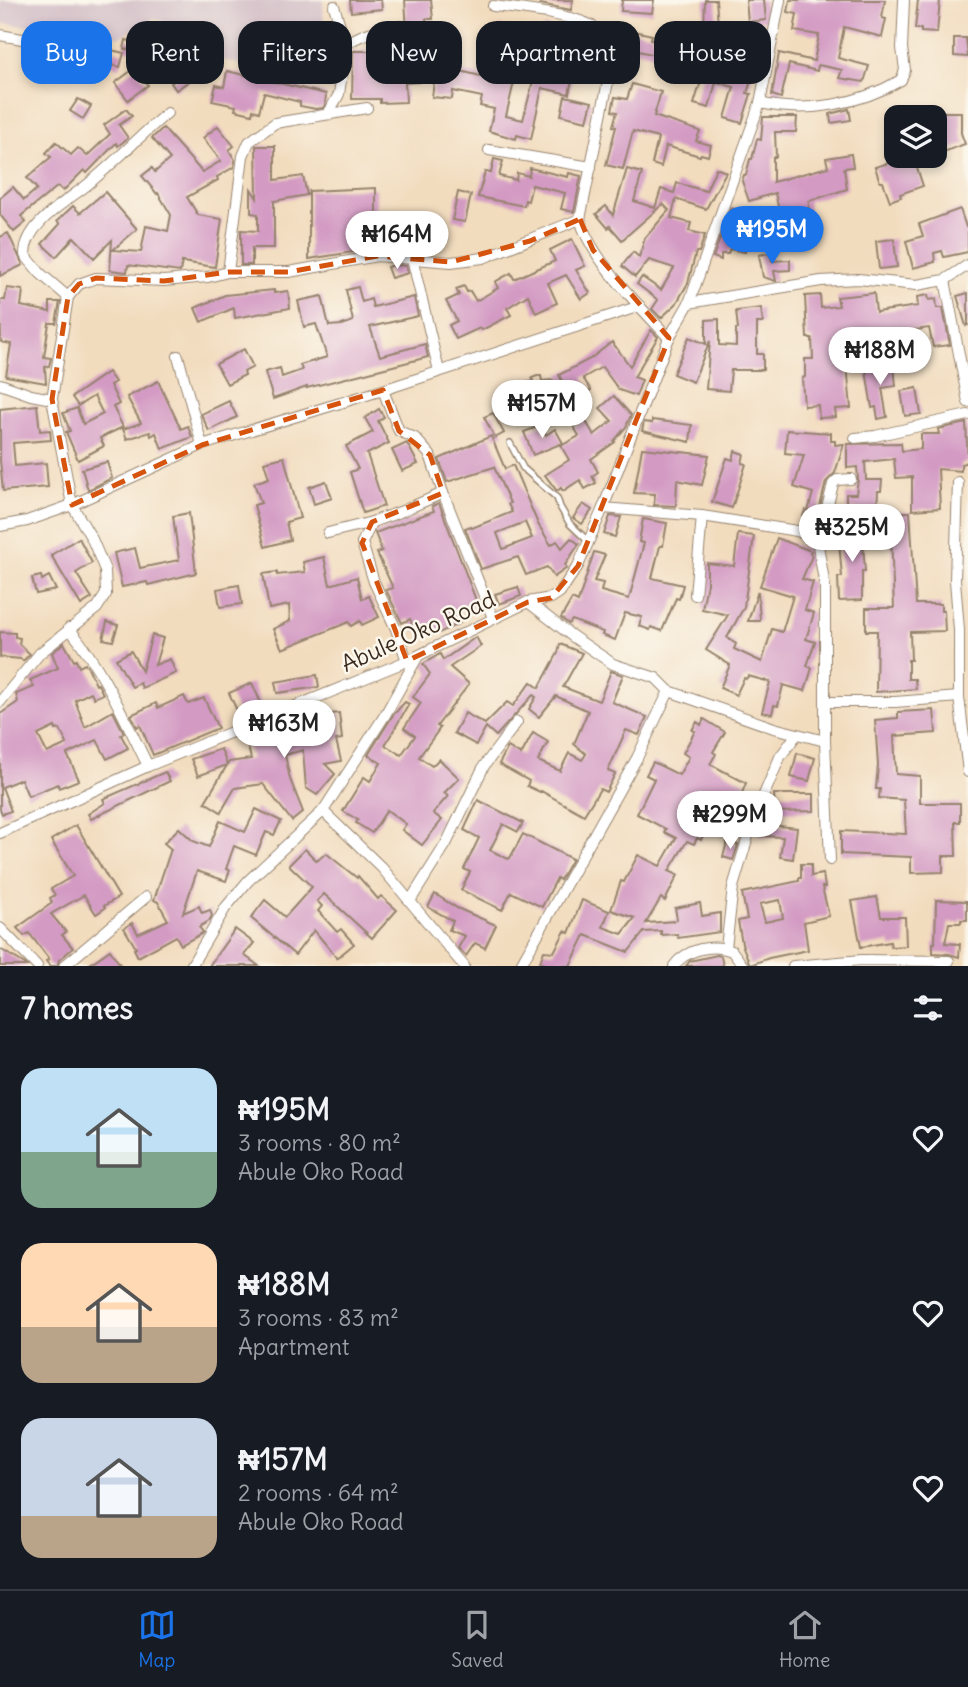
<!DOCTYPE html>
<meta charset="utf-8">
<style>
:root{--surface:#171b24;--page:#242831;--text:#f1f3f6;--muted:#9ea1a6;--line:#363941;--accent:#1a73e8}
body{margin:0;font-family:Delius,sans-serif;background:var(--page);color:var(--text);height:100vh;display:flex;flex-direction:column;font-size:26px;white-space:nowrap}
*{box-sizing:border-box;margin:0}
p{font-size:23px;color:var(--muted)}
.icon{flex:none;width:38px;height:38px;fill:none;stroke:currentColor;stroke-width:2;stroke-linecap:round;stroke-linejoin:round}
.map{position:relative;height:966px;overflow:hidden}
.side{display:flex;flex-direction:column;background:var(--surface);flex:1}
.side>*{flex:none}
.hud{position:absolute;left:21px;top:21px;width:928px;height:63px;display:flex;gap:14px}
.tools{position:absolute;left:884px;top:105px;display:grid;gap:14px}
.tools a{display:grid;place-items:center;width:63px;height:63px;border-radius:14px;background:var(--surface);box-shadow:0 4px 10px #0003;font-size:35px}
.price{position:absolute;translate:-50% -60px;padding:0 16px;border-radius:24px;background:#fff;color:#222;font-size:23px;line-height:46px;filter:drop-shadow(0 2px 4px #0008)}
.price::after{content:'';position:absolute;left:50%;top:42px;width:21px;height:16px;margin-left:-10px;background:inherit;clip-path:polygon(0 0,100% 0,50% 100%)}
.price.current{background:var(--accent);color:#fff}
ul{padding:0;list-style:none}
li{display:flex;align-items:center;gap:21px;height:175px;padding:0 21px}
li span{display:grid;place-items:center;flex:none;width:196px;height:140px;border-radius:21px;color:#555}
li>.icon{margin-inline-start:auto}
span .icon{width:84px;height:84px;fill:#fffc;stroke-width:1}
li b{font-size:30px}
h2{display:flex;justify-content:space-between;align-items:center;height:84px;padding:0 21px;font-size:30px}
.chip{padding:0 24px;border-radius:21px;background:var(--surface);box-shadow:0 4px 10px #0003;font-size:24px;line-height:63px}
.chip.current{background:var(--accent);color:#fff}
.menu{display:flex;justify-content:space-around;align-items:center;height:98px;border-top:2px solid var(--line);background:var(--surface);font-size:19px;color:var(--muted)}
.menu a{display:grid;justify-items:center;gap:4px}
.menu .current{color:var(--accent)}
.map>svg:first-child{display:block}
.industrial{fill:#d2bdc6}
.building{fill:#d39ac3;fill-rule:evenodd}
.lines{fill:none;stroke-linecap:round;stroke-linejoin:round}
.lane-casing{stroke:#96836e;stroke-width:8}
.street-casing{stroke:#96836e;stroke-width:12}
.lane{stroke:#fff;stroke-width:5}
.street{stroke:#fff;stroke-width:10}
.marked{fill:none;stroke:#d7540e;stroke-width:5;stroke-dasharray:14 9;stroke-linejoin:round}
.labels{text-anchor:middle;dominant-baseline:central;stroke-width:5;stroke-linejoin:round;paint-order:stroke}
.street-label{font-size:23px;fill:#3b2a1e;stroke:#fbf7ec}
</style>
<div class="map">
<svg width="968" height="966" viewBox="0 0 968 966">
<rect width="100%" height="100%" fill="#fbf7ec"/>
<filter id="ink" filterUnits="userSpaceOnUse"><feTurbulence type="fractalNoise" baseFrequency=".0143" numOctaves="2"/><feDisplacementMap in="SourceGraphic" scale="14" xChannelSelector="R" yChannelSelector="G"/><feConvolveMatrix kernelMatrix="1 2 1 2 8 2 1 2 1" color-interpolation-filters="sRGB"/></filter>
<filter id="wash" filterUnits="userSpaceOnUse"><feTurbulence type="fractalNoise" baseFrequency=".00686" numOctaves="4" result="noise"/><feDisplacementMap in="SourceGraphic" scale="28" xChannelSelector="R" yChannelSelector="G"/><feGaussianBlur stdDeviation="1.57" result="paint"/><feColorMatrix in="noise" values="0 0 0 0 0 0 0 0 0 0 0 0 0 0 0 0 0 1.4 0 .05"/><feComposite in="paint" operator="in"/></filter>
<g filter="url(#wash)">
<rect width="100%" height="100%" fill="#f2dcbe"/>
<path class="industrial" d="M0,0H323L325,84L192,53L185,47L174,26L154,18L120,37L0,23Z"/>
<g id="blocks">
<g class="building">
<path d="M350,0H381L382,9L351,12Z"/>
<path d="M405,0H431L433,19H426L428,51H418L420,82L405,83L406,102L380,103V99H352L353,51H380V45L408,46Z"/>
<path d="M540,0H573L571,10L540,4Z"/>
<path d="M622,0H654L652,13L621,11Z"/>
<path d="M705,0H716L718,25H713L712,30L719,31V38L720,32L730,33L728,50L718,49L719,40L712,39V47H706L705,38L693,35L694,28L700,29L701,26H704Z"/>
<path d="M746,0H764L766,20L748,22Z"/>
<path d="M790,0H885L882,18L886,19L882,37L844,27L838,58L869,66L864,82L839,78L842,70L818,65L817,71L789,64L781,98L772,95L779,53L814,61L819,35L794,31L797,14L788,12Z"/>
<path d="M918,0H940L937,33L921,32V29H915Z"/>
<path d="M158,24L168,26L165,39L169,40L167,47L175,48L172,59L124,49L126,40L149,45L152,35L155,36Z"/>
<path d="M500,26L524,32L521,42L541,45L544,27L590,35L581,78L573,76L569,94L542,88L531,139L517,135L516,139L489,131L494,109L480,106L482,97L453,91L452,99L432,97L437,61L457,63L456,70L489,78ZM515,78L533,81L523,120L506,116Z"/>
<path d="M634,31L652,35L651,39L659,41L656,55L630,49Z"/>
<path d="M747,34L764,36L760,63L758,70L754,69L750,84L747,93L751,94L742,123L725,118L734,87L716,82L709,108L694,104L706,65L733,72L737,59L744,61Z"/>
<path d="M687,36L699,37L698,50L686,49Z"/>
<path d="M954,38H966L968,57L954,56Z"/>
<path d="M111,50L124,53L120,67L108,64Z"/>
<path d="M135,68L148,85L128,100L115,83Z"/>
<path d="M227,71L326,94L325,105L323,108L316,109L300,106V102L264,93L259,112L253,110L252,114L235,110L236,106L212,101L216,85L224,87Z"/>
<path d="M187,72L192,79L176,90L171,83Z"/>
<path d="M632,84L661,92L654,116L700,131L696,141L711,145L708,156L701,154L700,156L666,146L661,167L652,164L658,138L633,131L623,169L606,165L616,127L613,126L617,112L612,111L615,97L627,99Z"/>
<path d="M565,96L592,102L587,121L561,115Z"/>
<path d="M78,99L91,106L83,119L70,111Z"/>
<path d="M126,109L132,116L119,125L128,138L118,146L116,143L87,173L84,170L63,191L58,186L21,216L26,222L14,232L0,215V198L13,187L24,200L37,189L27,178L51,157L46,153L56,142L71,155L78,148L87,156L110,134L104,125Z"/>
<path d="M849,109L851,120L831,123L830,114Z"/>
<path d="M934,112H961V133L965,144L938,154L934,145Z"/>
<path d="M763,117H797L796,132H775L776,157H773V182L828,167L826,158L851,154L853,167L844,168L847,189L809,201L807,232L775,230L778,206L775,193L749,201L742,181L744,175H746L750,159H752L757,139L761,140Z"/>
<path d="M218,126L234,146L229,150L235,160L234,167L217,177L218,180L187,197L198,215L222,219L215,267L182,262L180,272L128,265L127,272L110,270L112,240L94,258L74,237L56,257L42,244L60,224L57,221L73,206L80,213L105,192L137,229L113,250L141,252L146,226L168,231L171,215L158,193L157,194L142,176L152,168L155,172L170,159L152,138L163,128L202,172L221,161L203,138Z"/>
<path d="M256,146H275V180L303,176L307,195L274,201V248H252V265H241V230L258,231V214L251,213V189L257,198Z"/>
<path d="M913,156L923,186L900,194L901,197L890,201L883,182H880L875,167Z"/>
<path d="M494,159L503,161L499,176L516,180L517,173L529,176L530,168L568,177L569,173L581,176L574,212L561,209L565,193L532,185L528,201L525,200L524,206L478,197L485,172L491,173Z"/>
<path d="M716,168L726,172L706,209L676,199L671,218L691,223L689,231L705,235L699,252H696L688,283L676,304L661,318L652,309L658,300L637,284L642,277L661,290L674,268L649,260L635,277L622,266L633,252L639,257L645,238L669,210L663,204L622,240L610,226L608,228L596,214L606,206L613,215L627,169L642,173L634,201L655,208L661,189L674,193L677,183L706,191Z"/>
<path d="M376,188V218H381L382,243L365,242L366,250L309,259V191Z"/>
<path d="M458,192L471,195L465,222L452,220Z"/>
<path d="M731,208L737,210L728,239L746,242L745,252L730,249L728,254H721V260L713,257Z"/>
<path d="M960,209L966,227L968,226V252L944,257L942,251L934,253L935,262L913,268L906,241L923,236L919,224Z"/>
<path d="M8,233L23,265L0,276V237Z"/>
<path d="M572,239L585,266L576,270L590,293L581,299L566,275L548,283L557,303L536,313L528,295L507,308L511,315L482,330L480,328L456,339L449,325L457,321L446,301L459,295L456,289L464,286L467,292L470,291L476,301L498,288L495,282L511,273L514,279L555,261L550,250Z"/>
<path d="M894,239L897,267L879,269L876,241Z"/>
<path d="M770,253L772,261L790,260V270L774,271L776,281L763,277L759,255Z"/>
<path d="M395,265L406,266L408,273L391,278L387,267Z"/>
<path d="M358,287L362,302L371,299L373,307L414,297L418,316L370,327L380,356L425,344L428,357L307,388V387L273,399L265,372L280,368L282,377L302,370L300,365L327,357L316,324L304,327L298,301L322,296L329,326L342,325L353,321L346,290Z"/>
<path d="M7,288L23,290L21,306L50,312V302H60L56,323H49L44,357L51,358L49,366L45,367L46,383L6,376L11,344L1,342L0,300H5Z"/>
<path d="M274,290V293L288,291L290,308L235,318L234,308L201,322L195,308L225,295Z"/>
<path d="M874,293L876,312L918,306L917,297L928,295L929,300L936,299L937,308H943L950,345L933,347L929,328L878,335L880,347L858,350L860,363L847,365L851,408L835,409L836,417L819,418L818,405L804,406L802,378L805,377V359H813L812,338H807L805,296L820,295L821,308L839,306L837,297Z"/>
<path d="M968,293V325L966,326L957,296Z"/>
<path d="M761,308L763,323H757V354H763V370H731L729,391L706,389L710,341L693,382L673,374L689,337L706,344V320L719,319V345L736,346V329H738L736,311Z"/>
<path d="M651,330L658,337L634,377L642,380L636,396L619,390L602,367L583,378L591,390L562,412L551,397L565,387L559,375L590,359L612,342L630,366Z"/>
<path d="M244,349L253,367L244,372L245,375L227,384L216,364Z"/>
<path d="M894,366L896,386L882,388L887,417L878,419L876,407L872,408L866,370Z"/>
<path d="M108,372L115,382L110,385L119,404L113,407L123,427L100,438L104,446L78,460L66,432L70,431L63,413L77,408L83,424L103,414L94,396L78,406L72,397Z"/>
<path d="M537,376H541L542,381L553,380L554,384L528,392V394L513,396L512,384L533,382L532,378Z"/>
<path d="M158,381L181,429L188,426L192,437L162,449L156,433L151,436L150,432L127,439L123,429L141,423L127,397Z"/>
<path d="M917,388L921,414L905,416L901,391Z"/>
<path d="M614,396L631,415L626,427L614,441L615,442L591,459L598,472L592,476L596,483L585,489L580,480L563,491L561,488L557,491L545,475L569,460L561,446L579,436L574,427L585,420L594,435L612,421L600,408Z"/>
<path d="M229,401L237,417L209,431L201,414Z"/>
<path d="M37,405L40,431L50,430L51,440L13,443L15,466L46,463L48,487L3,491L0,461V409Z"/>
<path d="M379,409L384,417L378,421L389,443L367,454L384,506L363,513L350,472L358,469L346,446L373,432L365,418Z"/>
<path d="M493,413L504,433L495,438L484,417Z"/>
<path d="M652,420L692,425L690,442L642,431L644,422L652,423Z"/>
<path d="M966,423L968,462L961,464V471L938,469L940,508L912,510V477L896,478L894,459L865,462L866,480H882L881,491H878L877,509H846V494H856L858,479L857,467L847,468V444L901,443L902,451L921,449V434H939L938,429Z"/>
<path d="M542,425L546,435L555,429L563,443L533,455L524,432Z"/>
<path d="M787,430L831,433V441H835V445L844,444L835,473L826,482L816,523L802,519L805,510L808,511L813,493L794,487L804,455L785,453Z"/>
<path d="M491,436L505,469L513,465L538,524L551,545L557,541L562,548L571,538L579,544L565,565L567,568L554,577L547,567L526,575L518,557L481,569L465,528L471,526L472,528L512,512L508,504L510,503L494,467L447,482L439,459ZM525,522L532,538L503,549L497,533Z"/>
<path d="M407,443L418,464L402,471L392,450Z"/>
<path d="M642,448L709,455L702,485L677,480L676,506L654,505L655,494L634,493Z"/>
<path d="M735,451L744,454L742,463L746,464L732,508L712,502L727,458L733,460Z"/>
<path d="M284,457L300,518L286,522L290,540L265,547L254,505L261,503L254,483L269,478L264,462Z"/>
<path d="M107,462L112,478L88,490L82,469Z"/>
<path d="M326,481L332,498L314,504L309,487Z"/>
<path d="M439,503L477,603L455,612L460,623L439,633L435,624L416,632L410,619L402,623L386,590L393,588L377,553L382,551L375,533L434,511L432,506Z"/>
<path d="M583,504L592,510L582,524L573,518Z"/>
<path d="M890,512H910L916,604H941V611H944L945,631L910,632L911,660H908V679H915L916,689L876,692L877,631H866V608H894Z"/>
<path d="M189,513L196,573L148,585L147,582L122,587L114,553L135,548L140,568L179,560L173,516Z"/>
<path d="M610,516L621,517L615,537L604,534Z"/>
<path d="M643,519L667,523L663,546H660L652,578L683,585L679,599L676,598L662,631L651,627L650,630L639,626L642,617L625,613L615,640L602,635L603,632L572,620L569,624L561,618L572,599L578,602L594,552L605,555L594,581L603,583L601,591L629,599L644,543L639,542Z"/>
<path d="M865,528L866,542L863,543L865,571H862V600L839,601L838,577H842L838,529Z"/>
<path d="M738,534L754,536L744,607L727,638L736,644L734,649L762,662L772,629L782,632L793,596L760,586L777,538L811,551L810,554L812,556L802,579L813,582L805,610L814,613L806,639L815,642L807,666L812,668L805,691L783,685L778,706L774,705L772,714L762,712L770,682L748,676L746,679L744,678L736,695L720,688L730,665L706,650L728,615L702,609L707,584V563L734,566Z"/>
<path d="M79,538L92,563L76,573L92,598L81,605L51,555Z"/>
<path d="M324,557L330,585L357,577L362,599L369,596L379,617L362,625L360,621L351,626L349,622L282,649L273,629L290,621L289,605L269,609L263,574L277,572V575L305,572L303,562Z"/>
<path d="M41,576L42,580L49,576L56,590L36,594L32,578Z"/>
<path d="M239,585L242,604L220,607L217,589Z"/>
<path d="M518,587L521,596L499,604L495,594Z"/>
<path d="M758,591L760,621H748Z"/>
<path d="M107,622L118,625L113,641L103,639Z"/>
<path d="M0,632L15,633V637L20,638L19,644L30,654L23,661L21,659L0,657Z"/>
<path d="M152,635L163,638L155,665L170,659L176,673L142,688L140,683L132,687L116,659L131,651L142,671Z"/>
<path d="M476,637L481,646L450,667L469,684L437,726L440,728L419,757L432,766L439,759L459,778L444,793L448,796L433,813L442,820L422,845L402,830L406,824L387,810L372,833L356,823L358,820L343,811L364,777L370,781L381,763L368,755L393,715L405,702L409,704L385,745L401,755L415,736L404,728L421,703L413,697L430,674L423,664L440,654L443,660Z"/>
<path d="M64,643L74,661L76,660L79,667L85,664L89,669L96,685L98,684L103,694L94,698L91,692L75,700L85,727L113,711L124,733L121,735L128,748L107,759L97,740L67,754L79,780L59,788L58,784L28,796L21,779L2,787L11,811L2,814L0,809V714L18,702L16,694L34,687L30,680L58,668L52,653ZM55,727L56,730L60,729L67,744L47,753L38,735Z"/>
<path d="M560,644L582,653L563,687L599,701L611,671L623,675L612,702L647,717L639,735L626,730L608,771L615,774L606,792L600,789L584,815L541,791L540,792L527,786L529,781L499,764L508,747L521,755L533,733L548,742L538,761L560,771L569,753L582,760L586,754L574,744L588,711L556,696L539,717L529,709L536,697L533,695L496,736L486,727L476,745L454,733L465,713L485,724L507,702L513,706L531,682L539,688L558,653Z"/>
<path d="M317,675L319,687L277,693L275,682Z"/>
<path d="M252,683L261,703L238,713L229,693Z"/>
<path d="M184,696L188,704L204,698L218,728L153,755L140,725L137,727L131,715L156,703L158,708Z"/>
<path d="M313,707L314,710L320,708V715L339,713L342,739L336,740L341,761L325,764L335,774L317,795L306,788L303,750L285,755L290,779L303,812L292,821L263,784L235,788L221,812L205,802L229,762L251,759L245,735L270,728L269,725L271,724Z"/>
<path d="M934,710L936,733L894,736L896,774L920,776V803H960V822H955L956,856H943V872L911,873V857L841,854V831L906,834L904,800L879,798L880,789H876L878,765L875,720L898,718V712Z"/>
<path d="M704,719L725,732L713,752L716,754L710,764L746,783L734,813L741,816V822L738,829L720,823L725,808L695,799L687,816L708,824L701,840L697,838L694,844L687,841L669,871L678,875L665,901L661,898L646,923L675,921L677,919L675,908L700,903L702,916L720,913V932L678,938L677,934L661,935V931L644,932L628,952L585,935L570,966H549L540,962L544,951L554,952L565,931L569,933L582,900L609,911L603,927L622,934L635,918L611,910L621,881L624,882L638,855L660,866L676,838L664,832L666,829L637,814L654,779L646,775L653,762L679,775L689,757L683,753L695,731L692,730L697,722L701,725Z"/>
<path d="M221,749L227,765L198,776L191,759Z"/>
<path d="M797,753L815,758L809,781L791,777Z"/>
<path d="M165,772L170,781L91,819L88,814L105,803L103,799Z"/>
<path d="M774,794H814V811L775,812Z"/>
<path d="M478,800L523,823L518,832L503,824L490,850L508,859L510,858L523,834L572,859L560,880L557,878L542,907L511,892L502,910L461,890L470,872L464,869L479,838L464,830Z"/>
<path d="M256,809L281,821L274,835L266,832L256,855L234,846L226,869L230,870L226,881L197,871L183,913L199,906L202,913L210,910L212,916L209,921L199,927L203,932L201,934L181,945L176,936L138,957L134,949L136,948L124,928L132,923L138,934L168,920L158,902L154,900L171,849L164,843L179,828L193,841L209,847L220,821L245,832Z"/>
<path d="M761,824L797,828L793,859L780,857L783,837L760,836Z"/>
<path d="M76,825L119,897L104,906L105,908L96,914L84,895L51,914L66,932L62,935L73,948L59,960L57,966H50L46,961L49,959L29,933L24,936L17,928L52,903L50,898L55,895L51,889L73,876L51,840Z"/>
<path d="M727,842L738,845L733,860L723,857Z"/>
<path d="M305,849L317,861L326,853L357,878L358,876L378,899L381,896L397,910L372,938L324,894L317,901L322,906L318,911L337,932L341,929L354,944L337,958L314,930L295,955L251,918L265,900L285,917L312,887L289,865Z"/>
<path d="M801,864H811V876L823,874L825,887H822L829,916L804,922L808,950L769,958L750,965L742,944L738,921L747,919L742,893L799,881V878H801ZM780,900L783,918L765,922L760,904Z"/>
<path d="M435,894L457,908L496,925L485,948L475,943L466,956L458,948L465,936L449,930L453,921L428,907Z"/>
<path d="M877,897L881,917H905L906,946L891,947L890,942L861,947L852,901Z"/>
<path d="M936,900L967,901V920H961V923H949L945,943L960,944L959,957L949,954L933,953V943H935Z"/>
<path d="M235,929L254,943L244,955L259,966H209Z"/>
<path d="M0,949L25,964L27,966H0Z"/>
<path d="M110,950L121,966H87Z"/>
<path d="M717,955L721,956L723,966H686L690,961Z"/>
</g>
</g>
</g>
<g filter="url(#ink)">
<use href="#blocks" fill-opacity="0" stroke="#96836e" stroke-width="2"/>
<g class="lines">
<g class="lane-casing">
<path id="lane" d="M510,443L523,468L557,498L560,507L570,524L588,541"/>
</g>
<g class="street-casing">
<g id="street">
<path d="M334,6L346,45"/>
<path d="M493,6C518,9 583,15 599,31C608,41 609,54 611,67L580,219C591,260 640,306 669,338"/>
<path d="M0,35L99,53"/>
<path d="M760,103C807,114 860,104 901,80L905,70L902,48L904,0"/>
<path d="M328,114L339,94L346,45C361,32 382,30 401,26"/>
<path d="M489,150L591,167"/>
<path d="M412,258L439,371"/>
<path d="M228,272H289L377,256L451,262L483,258L580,219"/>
<path d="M945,280L968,402"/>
<path d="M68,297L40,273L25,255C24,225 67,201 87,185C115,162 140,136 167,113"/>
<path d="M689,303L821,281L858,279L917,285L945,280L968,265"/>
<path d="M0,384L31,395L52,399"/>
<path d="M383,390L399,431L415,438L430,455L443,493L493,618"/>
<path d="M855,438L875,436L968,415"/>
<path d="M202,445L383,390L640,306"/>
<path d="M958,482L955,580L959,630V697L968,772"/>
<path d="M603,508L702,516L797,531L811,537L818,545"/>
<path d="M0,526L27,521L72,505L202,445L178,356"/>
<path d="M328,533L372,522"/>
<path d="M695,595L702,516"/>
<path d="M528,602L572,636L613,664L656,678L669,691L774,728L825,741V587L818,545L833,484L837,480L851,479"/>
<path d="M69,628C103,670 124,717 148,766"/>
<path d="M407,661L396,629L374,582L362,543L372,522L400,512L443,493"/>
<path d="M0,702L40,653L97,608L106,594L105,570L92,539L72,505L52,399L68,297L79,284L96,278L164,281L208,277L228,272L243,156L249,142L275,123L367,108"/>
<path d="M827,702H895L959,697"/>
<path d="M825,741L830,860"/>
<path d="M323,811L382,868L464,966"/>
<path d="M0,833L148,766L407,661L528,602L551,598L560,592L578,566L603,508L669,338L689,303L760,103L780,0"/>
<path d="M410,901L446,844L484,766L517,722"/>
<path d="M0,928L37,966"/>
<path d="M726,948L733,887L752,823L780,757L797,734"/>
<path d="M64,966L146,897"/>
<path d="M191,966L226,907L248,881L323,811L385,715L418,656"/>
<path d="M520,966L637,758L669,691"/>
<path d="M674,966C686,949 713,943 732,951L743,966"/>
<path d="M793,966L862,960L949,961"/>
</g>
</g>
<use href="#lane" class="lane"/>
<use href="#street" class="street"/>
</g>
</g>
<path class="marked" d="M580,219L593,250L669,338L578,566L551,598L528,602L407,661L362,543L372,522L443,493L430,455L399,431L383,390L202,445L72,505L52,399L68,297L79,284L96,278L164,281L228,272H289L377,256L451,262L530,241Z"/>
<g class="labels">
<g class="street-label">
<text transform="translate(418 631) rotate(-24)">Abule Oko Road</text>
</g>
</g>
</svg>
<div class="tools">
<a><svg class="icon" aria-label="layers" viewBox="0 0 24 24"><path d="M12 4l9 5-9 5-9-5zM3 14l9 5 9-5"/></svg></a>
</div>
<b class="price current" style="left:772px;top:266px">₦195M</b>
<b class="price" style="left:397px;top:271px">₦164M</b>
<b class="price" style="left:880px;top:387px">₦188M</b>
<b class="price" style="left:542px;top:440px">₦157M</b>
<b class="price" style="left:852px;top:564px">₦325M</b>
<b class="price" style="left:284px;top:760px">₦163M</b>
<b class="price" style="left:730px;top:851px">₦299M</b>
<div class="hud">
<a class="chip current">Buy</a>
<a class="chip">Rent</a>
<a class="chip">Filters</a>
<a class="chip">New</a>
<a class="chip">Apartment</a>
<a class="chip">House</a>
</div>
</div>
<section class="side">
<h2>7 homes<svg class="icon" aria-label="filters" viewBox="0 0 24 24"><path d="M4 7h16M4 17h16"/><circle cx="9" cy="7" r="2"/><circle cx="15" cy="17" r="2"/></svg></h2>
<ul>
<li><span style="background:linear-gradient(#bfe0f5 60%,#7fa58c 0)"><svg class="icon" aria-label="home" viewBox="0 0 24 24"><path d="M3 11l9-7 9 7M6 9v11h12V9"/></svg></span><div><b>₦195M</b><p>3 rooms · 80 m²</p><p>Abule Oko Road</p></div><svg class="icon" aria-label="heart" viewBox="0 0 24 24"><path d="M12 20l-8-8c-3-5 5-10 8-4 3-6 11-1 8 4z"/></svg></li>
<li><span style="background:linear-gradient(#ffd9b3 60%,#b9a48a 0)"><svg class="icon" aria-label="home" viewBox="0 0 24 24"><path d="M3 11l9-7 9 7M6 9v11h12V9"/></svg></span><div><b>₦188M</b><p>3 rooms · 83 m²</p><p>Apartment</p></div><svg class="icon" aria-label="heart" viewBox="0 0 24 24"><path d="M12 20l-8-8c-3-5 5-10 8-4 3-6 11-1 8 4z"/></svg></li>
<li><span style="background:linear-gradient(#c9d6e8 70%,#b9a48a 0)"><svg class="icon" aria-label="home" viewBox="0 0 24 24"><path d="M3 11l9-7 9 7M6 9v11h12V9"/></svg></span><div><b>₦157M</b><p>2 rooms · 64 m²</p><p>Abule Oko Road</p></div><svg class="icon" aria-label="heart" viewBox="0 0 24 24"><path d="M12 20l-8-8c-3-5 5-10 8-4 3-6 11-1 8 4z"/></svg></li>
</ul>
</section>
<nav class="menu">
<a class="current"><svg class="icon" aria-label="map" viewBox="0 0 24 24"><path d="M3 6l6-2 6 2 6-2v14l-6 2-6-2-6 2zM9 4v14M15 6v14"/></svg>Map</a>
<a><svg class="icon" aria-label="saved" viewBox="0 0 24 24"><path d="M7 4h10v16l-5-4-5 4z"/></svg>Saved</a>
<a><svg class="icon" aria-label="home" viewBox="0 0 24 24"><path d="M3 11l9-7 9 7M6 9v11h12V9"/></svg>Home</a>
</nav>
